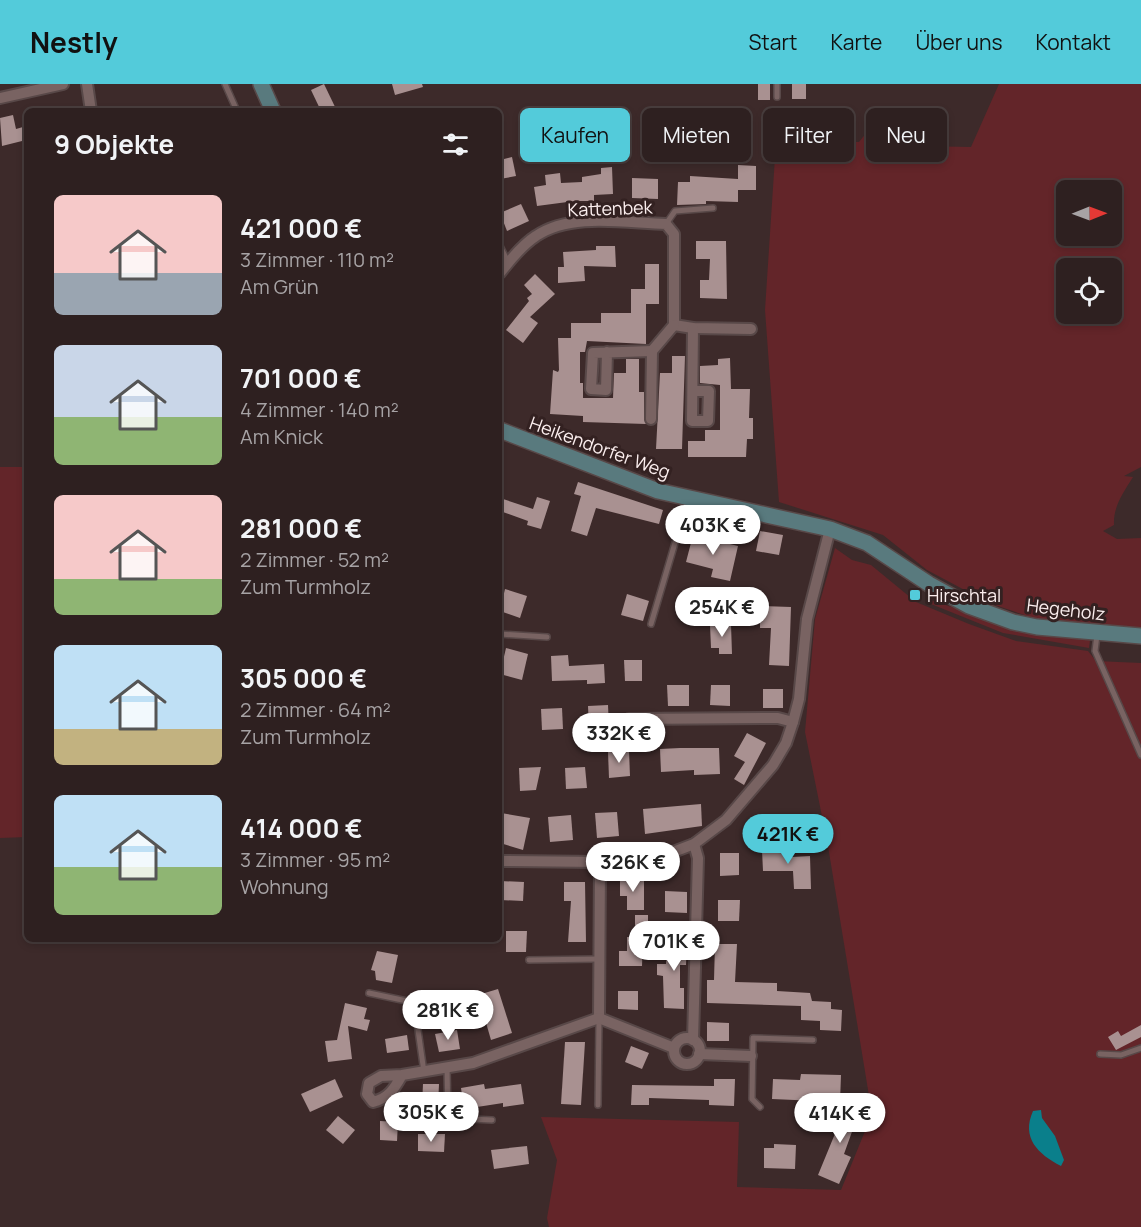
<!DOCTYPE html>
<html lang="de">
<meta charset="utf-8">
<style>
:root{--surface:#2e2020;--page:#362829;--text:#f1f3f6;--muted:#a7a3a5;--line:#493e3e;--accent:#53cbda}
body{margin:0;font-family:Manrope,sans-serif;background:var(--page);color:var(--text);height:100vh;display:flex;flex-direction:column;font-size:22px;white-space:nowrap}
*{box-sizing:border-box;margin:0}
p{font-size:20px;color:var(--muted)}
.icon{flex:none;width:33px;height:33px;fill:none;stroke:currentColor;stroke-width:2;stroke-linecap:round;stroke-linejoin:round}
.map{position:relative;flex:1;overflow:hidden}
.side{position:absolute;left:24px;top:24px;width:478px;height:834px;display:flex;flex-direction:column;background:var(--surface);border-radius:9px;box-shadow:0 3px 9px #0003,0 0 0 2px var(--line)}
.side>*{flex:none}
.banner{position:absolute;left:520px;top:24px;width:530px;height:54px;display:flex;gap:12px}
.needle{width:39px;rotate:89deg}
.buttons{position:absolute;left:1056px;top:96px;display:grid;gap:12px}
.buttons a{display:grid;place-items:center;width:66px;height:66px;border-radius:9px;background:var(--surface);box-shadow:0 3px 9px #0003,0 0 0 2px var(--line);font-size:30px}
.price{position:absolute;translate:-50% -51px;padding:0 14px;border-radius:21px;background:#fff;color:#222;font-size:20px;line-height:39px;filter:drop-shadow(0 2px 3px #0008)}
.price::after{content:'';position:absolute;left:50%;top:36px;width:18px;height:14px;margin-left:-9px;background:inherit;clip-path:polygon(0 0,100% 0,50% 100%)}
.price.on{background:var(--accent);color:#111}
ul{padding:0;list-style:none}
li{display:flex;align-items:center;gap:18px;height:150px;padding:0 30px}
li span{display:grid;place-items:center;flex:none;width:168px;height:120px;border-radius:9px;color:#555}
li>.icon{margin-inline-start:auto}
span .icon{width:72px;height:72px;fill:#fffc;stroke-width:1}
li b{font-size:26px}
h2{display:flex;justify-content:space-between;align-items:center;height:72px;padding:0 30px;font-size:26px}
.chip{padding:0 21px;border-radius:9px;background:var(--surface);box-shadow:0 3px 9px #0003,0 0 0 2px var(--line);font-size:21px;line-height:54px}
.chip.on{background:var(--accent);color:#111}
header{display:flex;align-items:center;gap:36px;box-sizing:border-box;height:84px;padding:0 30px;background:var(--accent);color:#111}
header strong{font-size:28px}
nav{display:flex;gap:33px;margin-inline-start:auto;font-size:21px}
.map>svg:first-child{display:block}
.green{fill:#632529;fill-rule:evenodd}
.water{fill:#0a7f8b}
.building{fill:#a99191}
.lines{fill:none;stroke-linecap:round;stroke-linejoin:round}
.lane-casing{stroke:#584848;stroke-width:8}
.street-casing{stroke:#584848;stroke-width:14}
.secondary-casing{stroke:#584848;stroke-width:18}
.lane{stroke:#796362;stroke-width:5}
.street{stroke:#796362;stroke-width:10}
.secondary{stroke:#597a7e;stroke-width:15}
.poi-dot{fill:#53cbda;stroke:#332121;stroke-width:2}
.labels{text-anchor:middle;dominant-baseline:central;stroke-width:6;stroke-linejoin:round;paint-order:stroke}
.street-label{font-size:18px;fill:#fbeeee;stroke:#332121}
.poi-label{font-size:18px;fill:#fbeeee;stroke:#332121;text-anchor:start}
</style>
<header>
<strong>Nestly</strong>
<nav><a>Start</a><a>Karte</a><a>Über uns</a><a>Kontakt</a></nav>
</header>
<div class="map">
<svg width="1141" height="1143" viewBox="0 0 1141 1143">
<rect width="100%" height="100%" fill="#3d2a2a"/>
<g class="green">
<path d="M999,0H1141V383L1124,392L1133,393C1123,409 1113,423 1114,441L1103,447L1117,455L1141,454V544L1036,535L989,519L927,486L883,451L779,418L765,226L776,58H859L875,38L910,53L920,62L971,63ZM1066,106H1112V152H1066ZM1066,184H1112V230H1066Z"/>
<path d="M0,383H27V753L0,754Z"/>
<path d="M835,464L852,476L871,481L916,518L969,540L1016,557L1088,567L1096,577L1141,579V1143H549L547,1134L557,1076L541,1033L739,1038L737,1103L841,1106L872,1030L828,762L805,648L815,535Z"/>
<path d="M928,515L1016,545L1090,556L1089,564L1003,549L926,518Z"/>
</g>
<path class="water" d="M1041,1026L1042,1034L1055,1052L1064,1076L1061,1082C1038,1070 1021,1054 1033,1027Z"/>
<g class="building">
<path d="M324,0L337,27H321L311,6Z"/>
<path d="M392,0H422L423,3L395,11Z"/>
<rect x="758" y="0" width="12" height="16"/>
<rect x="792" y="0" width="14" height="15"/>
<path d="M13,31L16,45L23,43L26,56L2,62L0,34Z"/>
<path d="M512,73L516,92L500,95V76Z"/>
<path d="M738,81L756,82V106H738V118L706,117V120L677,121L678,98H690V92L738,95Z"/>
<path d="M612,83L613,110L594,111V117H575L537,122L534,103L546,101L545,91L560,89L561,99L582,98V93L601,90V84Z"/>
<path d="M632,94L658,95V115L632,114Z"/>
<path d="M521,120L529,137L507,147L500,129Z"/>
<path d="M696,157H726L727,215L700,214V196H709L710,175H696Z"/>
<path d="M596,162H615L616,183L584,182L585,197L558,199V183H564L563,168L596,166Z"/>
<path d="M645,180H659V220H646V260L587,257L585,268H580V299H583V314H613L614,289H626V275H639V308H644V335L646,340L583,338V332L550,330L553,286L558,288L559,286L558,254H571V239H601V229H631V205H645Z"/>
<path d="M535,190L555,210L530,233L538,239L523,259L506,246L529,217L527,214L532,210L524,201Z"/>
<path d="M672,272H685L682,365H656L660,289H672Z"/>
<path d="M730,274L731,305H750L749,334H753V355H747L746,373H688V357H705V346H720V301L700,299V282L718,281V275Z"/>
<path d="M578,398L663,426L659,440L596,424L587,452L571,447L581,412L574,410Z"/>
<path d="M537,413L550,417L541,445L527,441L528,437L500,427V414L533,425Z"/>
<path d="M760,447L783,451L779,471L756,467Z"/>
<path d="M693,451L738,462L730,497L711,493L713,485L686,478Z"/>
<path d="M505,505L527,512L520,534L500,527Z"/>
<path d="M627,510L649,517L643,537L621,531Z"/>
<path d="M760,522L791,523L789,582L769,581L771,544H760Z"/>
<path d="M731,540L732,570H719V564H711L710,541Z"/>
<path d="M506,564L528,570L522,596L500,590Z"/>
<path d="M568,571L569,582L604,580L605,599L587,600V596L552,597L551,572Z"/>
<path d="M624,576H642V597H625Z"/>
<path d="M667,601H689V622H668Z"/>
<path d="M711,601H730V622L710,621Z"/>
<rect x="763" y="605" width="20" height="19"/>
<path d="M608,621L609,643L589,644L588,622Z"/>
<path d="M562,624L563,645L542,646L541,625Z"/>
<path d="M747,649L766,659L744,701L734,695L745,678L734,672Z"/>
<path d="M680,664H719L720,690L694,691V686L661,688L660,665Z"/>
<path d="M629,667L630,692L609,694L608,668Z"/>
<path d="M541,683L536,706L520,707L519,684Z"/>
<path d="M585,683L587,704L566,705L565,684Z"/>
<path d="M701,720L702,742L645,750L643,725Z"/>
<path d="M617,728L619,752L597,754L595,729Z"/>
<path d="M501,729L530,734L523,766L500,759Z"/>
<path d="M571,731L573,756L550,758L548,733Z"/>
<path d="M770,763L792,764V773L810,772L811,805H794L793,787H763L762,766Z"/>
<path d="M720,769H739V791L720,792Z"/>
<path d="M620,795L644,796V826H627V812H620Z"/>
<path d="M500,797L524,798L523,817L500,816Z"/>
<path d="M564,798H585L586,858H568L571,817H564Z"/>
<path d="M665,807L687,808V829L665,828Z"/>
<path d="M718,816H740L739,837H718Z"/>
<rect x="635" y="831" width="13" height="18"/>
<path d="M506,847H527L526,868H506Z"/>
<path d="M627,853L643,854L642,882H619V867H627Z"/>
<path d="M667,853H687L686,881H680V904H684V925L664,924L663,892L657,891V880H666Z"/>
<path d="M715,860H737L735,898L777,899V907L810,909L812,917L831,918V925L842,926L841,947L820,946V937L801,936V922L707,919V896H714Z"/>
<path d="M377,867L398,871L392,899L376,896L375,887L371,886Z"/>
<path d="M498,905L512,949L491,956L478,911Z"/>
<path d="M618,907H638V926L618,925Z"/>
<path d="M345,919L367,924L364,935L370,936L367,947L348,942L352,975L328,978L325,957L337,956Z"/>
<path d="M707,938L729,939V957H707Z"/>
<path d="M1141,941V953L1116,966L1108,953L1118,947L1121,952Z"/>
<path d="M457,946L460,965L439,968L435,950Z"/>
<path d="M407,951L409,966L387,969L385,955Z"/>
<path d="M565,958H585L581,1021L561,1020Z"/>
<path d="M631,962L649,969L642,985L625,978Z"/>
<path d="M801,990L841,991L840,1018L772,1015L773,995L800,996Z"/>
<path d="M335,995L343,1013L310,1028L301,1010Z"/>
<path d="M714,995H735L734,1022L709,1021V1016L649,1014V1021H631L632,1001L714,1002Z"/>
<path d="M423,1000H439L438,1022L422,1021Z"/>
<path d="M484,1000L485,1005L521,1000L524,1020L503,1023V1019L464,1025L461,1004Z"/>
<path d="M840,1018H859L858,1031L844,1070L851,1073L839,1100L818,1091L839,1040Z"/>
<path d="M338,1032L355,1046L343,1060L326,1046Z"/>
<path d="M380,1037L398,1038L397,1057L380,1056Z"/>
<path d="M418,1050H445L444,1068L418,1067Z"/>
<path d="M774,1060L796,1061L795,1085L764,1084V1064H774Z"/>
<path d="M527,1062L529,1080L494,1085L491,1066Z"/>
</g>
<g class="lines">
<g class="lane-casing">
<g id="lane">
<path d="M225,0L237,27"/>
<path d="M777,0V13"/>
<path d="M666,140L675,127L713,124"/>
<path d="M500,162L508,178"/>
<path d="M651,540L688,415"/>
<path d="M500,550L547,553"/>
<path d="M1097,551L1095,567L1141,671"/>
<path d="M529,876L598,875"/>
<path d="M369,909L459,928"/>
<path d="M414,918L424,988"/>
<path d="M1100,970L1121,971L1141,964"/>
<path d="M447,984L448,1034L492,1036"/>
<path d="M598,1021L599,935"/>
<path d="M760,1023L752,1015L753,954L813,956"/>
</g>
</g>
<g class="street-casing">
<g id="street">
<path d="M87,0L91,27"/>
<path d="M0,14L63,0"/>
<path d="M500,189C510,176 522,161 536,152C571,128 626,139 666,140L674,150V241L693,244L751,245"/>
<path d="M607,268L606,306L591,305L593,269L652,267"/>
<path d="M693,307H709L708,337H692L693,244"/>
<path d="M651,335L652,267L674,241"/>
<path d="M629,635L778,634L793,638"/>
<path d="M500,777L600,778L668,770L694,760L726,736L773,681L786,659L793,638L799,615L807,535L830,445"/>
<path d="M599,934L600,778"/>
<path d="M599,934L674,964"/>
<circle cx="687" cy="967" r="13"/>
<path d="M693,956L698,774L694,760"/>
<path d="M699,970L751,972"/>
<path d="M402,991L381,992L369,999L367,1010L373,1018C389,1014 394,1005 402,991L473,979L599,934"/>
</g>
</g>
<g class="secondary-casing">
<g id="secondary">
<path d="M261,0L273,27"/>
<path d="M500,346L658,407L830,445L867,459L929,500L969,522L1013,538L1037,543L1141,552"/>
</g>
</g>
<use href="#lane" class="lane"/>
<use href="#street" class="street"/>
<use href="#secondary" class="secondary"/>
</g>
<rect class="poi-dot" x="909" y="505" width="12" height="12" rx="3"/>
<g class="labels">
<g class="street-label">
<text transform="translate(610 124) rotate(-2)">Kattenbek</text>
<text transform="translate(600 363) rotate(20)">Heikendorfer Weg</text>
<text transform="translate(1066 525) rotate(7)">Hegeholz</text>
</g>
<g class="poi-label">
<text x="927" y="511">Hirschtal</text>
</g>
</g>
</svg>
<div class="buttons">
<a><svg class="needle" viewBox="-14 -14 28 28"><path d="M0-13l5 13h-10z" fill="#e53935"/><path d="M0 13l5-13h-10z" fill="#a7a3a5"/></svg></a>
<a><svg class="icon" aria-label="locate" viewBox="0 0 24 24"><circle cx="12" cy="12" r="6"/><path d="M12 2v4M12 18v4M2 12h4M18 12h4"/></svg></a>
</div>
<b class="price" style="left:713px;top:472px">403K €</b>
<b class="price" style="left:722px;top:554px">254K €</b>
<b class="price" style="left:619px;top:680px">332K €</b>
<b class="price on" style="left:788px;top:781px">421K €</b>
<b class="price" style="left:633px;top:809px">326K €</b>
<b class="price" style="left:674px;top:888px">701K €</b>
<b class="price" style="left:448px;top:957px">281K €</b>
<b class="price" style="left:431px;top:1059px">305K €</b>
<b class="price" style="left:840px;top:1060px">414K €</b>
<div class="banner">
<a class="chip on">Kaufen</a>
<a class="chip">Mieten</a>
<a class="chip">Filter</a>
<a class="chip">Neu</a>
</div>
<section class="side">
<h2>9 Objekte<svg class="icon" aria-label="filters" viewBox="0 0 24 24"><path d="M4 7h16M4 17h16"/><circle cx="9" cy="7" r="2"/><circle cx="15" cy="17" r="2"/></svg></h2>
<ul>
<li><span style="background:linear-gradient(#f6c9c9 65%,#9aa5b1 0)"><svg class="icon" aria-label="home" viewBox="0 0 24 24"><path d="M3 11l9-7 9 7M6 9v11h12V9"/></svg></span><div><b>421 000 €</b><p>3 Zimmer · 110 m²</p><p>Am Grün</p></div></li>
<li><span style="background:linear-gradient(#c9d6e8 60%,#8fb573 0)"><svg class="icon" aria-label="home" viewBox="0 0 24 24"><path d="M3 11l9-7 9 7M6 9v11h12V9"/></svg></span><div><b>701 000 €</b><p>4 Zimmer · 140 m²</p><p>Am Knick</p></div></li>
<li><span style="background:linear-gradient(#f6c9c9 70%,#8fb573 0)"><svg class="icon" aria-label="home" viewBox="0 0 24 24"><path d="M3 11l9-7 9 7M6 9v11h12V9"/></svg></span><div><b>281 000 €</b><p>2 Zimmer · 52 m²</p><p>Zum Turmholz</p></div></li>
<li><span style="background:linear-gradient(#bfe0f5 70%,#c2b280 0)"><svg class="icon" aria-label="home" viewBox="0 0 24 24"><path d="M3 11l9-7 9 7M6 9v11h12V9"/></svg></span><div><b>305 000 €</b><p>2 Zimmer · 64 m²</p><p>Zum Turmholz</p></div></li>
<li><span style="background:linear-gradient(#bfe0f5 60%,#8fb573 0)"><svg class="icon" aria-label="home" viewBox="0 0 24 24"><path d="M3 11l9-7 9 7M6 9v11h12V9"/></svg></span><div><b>414 000 €</b><p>3 Zimmer · 95 m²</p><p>Wohnung</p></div></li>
</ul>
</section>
</div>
